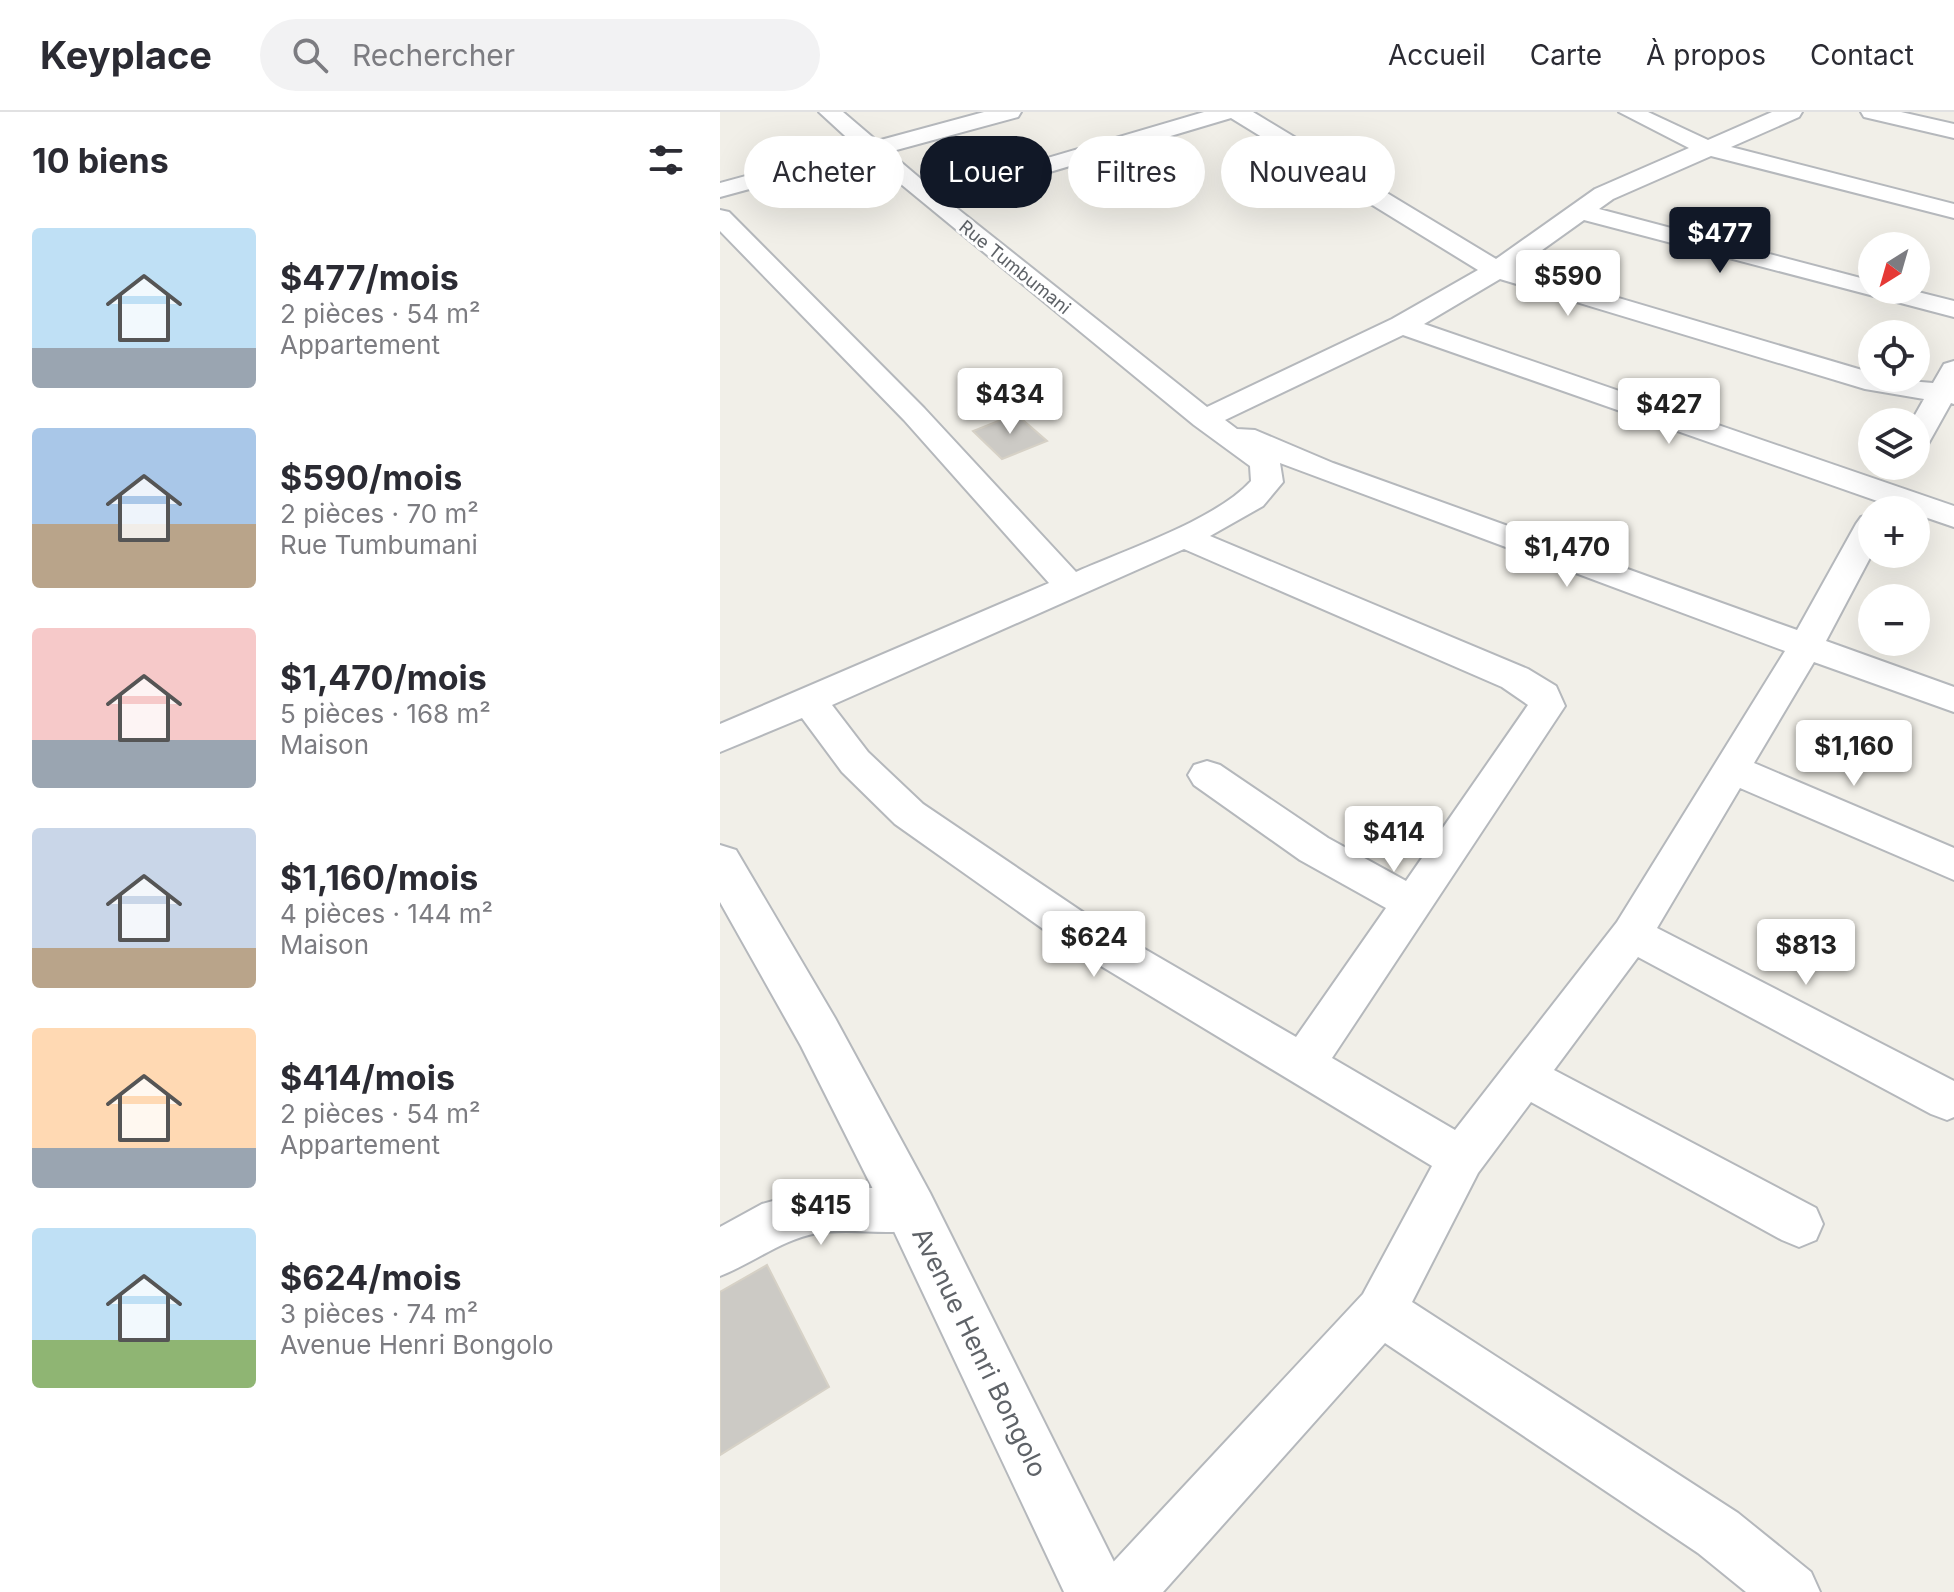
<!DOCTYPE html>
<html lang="fr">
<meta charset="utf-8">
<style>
:root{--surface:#fff;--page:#f2f2f3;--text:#2b2b33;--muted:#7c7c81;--line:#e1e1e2;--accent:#111827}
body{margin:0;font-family:Inter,sans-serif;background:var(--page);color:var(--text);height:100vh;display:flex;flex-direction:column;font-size:30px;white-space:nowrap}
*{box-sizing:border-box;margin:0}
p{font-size:26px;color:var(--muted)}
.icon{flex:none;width:44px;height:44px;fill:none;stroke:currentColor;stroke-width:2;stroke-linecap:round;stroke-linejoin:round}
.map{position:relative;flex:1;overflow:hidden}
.panel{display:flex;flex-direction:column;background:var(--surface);width:720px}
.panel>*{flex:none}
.hud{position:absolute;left:24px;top:24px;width:760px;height:72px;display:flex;gap:16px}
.needle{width:52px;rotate:217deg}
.tools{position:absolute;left:1138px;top:120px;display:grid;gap:16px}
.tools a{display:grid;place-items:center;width:72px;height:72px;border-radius:50%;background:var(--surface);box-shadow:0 8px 32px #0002;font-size:40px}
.price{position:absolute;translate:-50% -68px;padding:0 18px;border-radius:8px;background:#fff;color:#222;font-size:26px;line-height:52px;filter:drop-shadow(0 2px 4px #0008)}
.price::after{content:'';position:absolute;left:50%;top:48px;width:24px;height:18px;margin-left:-12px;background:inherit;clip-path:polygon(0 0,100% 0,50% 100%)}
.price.current{background:var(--accent);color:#fff}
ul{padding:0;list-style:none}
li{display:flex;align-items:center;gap:24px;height:200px;padding:0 32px}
li span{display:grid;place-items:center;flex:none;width:224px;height:160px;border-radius:8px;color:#555}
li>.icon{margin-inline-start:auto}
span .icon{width:96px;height:96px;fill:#fffc;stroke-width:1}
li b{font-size:34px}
h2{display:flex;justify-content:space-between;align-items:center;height:96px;padding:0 32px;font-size:34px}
.chip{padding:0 28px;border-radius:36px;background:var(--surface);box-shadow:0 8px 32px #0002;font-size:28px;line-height:72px}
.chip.current{background:var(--accent);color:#fff}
header{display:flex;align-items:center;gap:48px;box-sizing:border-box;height:112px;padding:0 40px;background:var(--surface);border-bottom:2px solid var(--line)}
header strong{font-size:38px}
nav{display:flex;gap:44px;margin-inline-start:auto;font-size:28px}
.search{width:560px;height:72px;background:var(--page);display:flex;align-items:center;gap:20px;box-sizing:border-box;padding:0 28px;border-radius:44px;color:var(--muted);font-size:30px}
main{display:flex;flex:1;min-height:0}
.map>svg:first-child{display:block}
.building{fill:#cccac5;stroke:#d6d1c6;stroke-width:2}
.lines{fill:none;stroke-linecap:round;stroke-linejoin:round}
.minor-casing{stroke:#b5b8bc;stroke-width:4}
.tertiary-casing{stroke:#b5b8bc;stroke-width:4}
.minor{fill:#fff;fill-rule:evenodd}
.tertiary{fill:#fff;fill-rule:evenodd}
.labels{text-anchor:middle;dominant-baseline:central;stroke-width:6;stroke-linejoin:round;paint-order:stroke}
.far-street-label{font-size:18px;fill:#5f6368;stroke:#fff}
.near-street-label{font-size:26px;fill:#5f6368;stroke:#fff}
</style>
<header>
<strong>Keyplace</strong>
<div class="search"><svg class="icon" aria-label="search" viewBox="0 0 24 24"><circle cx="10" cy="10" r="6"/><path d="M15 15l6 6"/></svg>Rechercher</div>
<nav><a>Accueil</a><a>Carte</a><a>À propos</a><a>Contact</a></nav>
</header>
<main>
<section class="panel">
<h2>10 biens<svg class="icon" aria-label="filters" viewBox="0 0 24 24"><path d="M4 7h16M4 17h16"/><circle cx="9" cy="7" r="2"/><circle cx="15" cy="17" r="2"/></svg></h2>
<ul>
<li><span style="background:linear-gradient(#bfe0f5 75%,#9aa5b1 0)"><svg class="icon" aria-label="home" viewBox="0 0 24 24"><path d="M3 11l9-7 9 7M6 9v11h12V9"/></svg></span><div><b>$477/mois</b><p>2 pièces · 54 m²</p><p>Appartement</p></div></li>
<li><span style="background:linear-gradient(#a9c7e8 60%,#b9a48a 0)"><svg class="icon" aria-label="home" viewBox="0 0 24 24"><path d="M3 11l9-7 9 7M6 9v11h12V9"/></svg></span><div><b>$590/mois</b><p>2 pièces · 70 m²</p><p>Rue Tumbumani</p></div></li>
<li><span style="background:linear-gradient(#f6c9c9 70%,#9aa5b1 0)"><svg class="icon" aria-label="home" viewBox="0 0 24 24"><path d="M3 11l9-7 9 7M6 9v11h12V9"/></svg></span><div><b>$1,470/mois</b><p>5 pièces · 168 m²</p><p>Maison</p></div></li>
<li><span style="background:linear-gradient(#c9d6e8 75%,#b9a48a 0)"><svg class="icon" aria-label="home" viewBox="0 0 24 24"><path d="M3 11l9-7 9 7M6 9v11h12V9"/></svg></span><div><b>$1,160/mois</b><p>4 pièces · 144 m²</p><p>Maison</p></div></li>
<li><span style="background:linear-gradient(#ffd9b3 75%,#9aa5b1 0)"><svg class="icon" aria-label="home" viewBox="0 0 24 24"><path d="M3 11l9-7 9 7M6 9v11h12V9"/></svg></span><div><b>$414/mois</b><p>2 pièces · 54 m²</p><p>Appartement</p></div></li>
<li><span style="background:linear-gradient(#bfe0f5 70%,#8fb573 0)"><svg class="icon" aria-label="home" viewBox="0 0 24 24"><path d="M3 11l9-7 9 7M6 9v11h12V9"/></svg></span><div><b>$624/mois</b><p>3 pièces · 74 m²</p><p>Avenue Henri Bongolo</p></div></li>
</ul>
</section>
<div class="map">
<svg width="1234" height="1480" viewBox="0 0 1234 1480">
<rect width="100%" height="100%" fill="#f1efe8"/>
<g class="building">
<path d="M296,302L327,329L282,347L253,319Z"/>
<path d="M47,1153L109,1275L0,1343V1180Z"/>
</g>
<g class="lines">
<g class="minor-casing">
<g id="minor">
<path d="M99,0H123L157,29L264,0H301L298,5L169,40L215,79L484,0H533L776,147L875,77L969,36L899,0H928L988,28L1052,0H1082L1079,5L1011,35L1234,92V106L991,44L893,87L879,97L1152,169V178H1190L1234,189V205L864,108L797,156L1152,261V266L1213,271L1224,252L1234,249V292L1231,291L1207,334L1196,337V310H1191L1204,287L1145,277L780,167L704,212L1234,394V415L1196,402V398H1183L683,223L505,308L517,317L535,318L613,351L1077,518L1136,412L1141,405L1152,402V442L1106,529L1234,575V600L1094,550L1034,651L1234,736V768L1020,676L937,816L1234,969V1005L1227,1008L1211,1002L918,845L834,958L1096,1096L1103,1112L1096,1128L1079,1135L1062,1128L811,990L758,1061L692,1190L1018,1401L1091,1460L1100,1480H1026L978,1441L665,1231L443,1480H375L384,1460L643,1182L712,1054L343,831L175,712L122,660L82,606L0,640V612L329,471L184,308L0,119V98L9,100L204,296L356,460C405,438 496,408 531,369L530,354L474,313L148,45L0,85V71L136,34ZM511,6L758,158L672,207L487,295L229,90ZM560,351L1065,539L897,810L735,1018L612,946L845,594L836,574L808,557L490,424L543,394L563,370ZM464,437L782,575L808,593L686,769L608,726L500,653L487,649L474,653L468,663L474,673L580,748L666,796L576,925L373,807L203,692L148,640L112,593Z"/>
<path d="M1141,0H1181L1234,12V26L1144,5Z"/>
<path d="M100,1076H191L208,1082L215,1098L208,1114C172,1127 134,1114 97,1121C61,1128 33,1151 0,1164V1115L42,1092Z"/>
</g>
</g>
<g class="tertiary-casing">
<path id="tertiary" d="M0,733L16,738L115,906L210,1081L409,1480H344L172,1115L81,934L0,790Z"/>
</g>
<use href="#minor" class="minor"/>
<use href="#tertiary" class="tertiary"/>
</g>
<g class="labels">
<g class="far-street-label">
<text transform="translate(295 155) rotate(39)">Rue Tumbumani</text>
</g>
<g class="near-street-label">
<text transform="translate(260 1240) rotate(64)">Avenue Henri Bongolo</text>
</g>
</g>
</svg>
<div class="tools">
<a><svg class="needle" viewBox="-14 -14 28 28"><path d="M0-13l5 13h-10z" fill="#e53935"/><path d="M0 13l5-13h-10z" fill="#7c7c81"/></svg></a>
<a><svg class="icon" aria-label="locate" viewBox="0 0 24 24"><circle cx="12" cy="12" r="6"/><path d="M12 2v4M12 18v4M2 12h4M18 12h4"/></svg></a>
<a><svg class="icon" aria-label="layers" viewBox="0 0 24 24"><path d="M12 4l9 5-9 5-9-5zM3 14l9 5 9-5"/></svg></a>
<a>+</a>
<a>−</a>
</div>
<b class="price current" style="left:1000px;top:163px">$477</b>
<b class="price" style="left:848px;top:206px">$590</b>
<b class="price" style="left:290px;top:324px">$434</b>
<b class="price" style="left:949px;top:334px">$427</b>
<b class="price" style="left:847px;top:477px">$1,470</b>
<b class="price" style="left:1134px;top:676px">$1,160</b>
<b class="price" style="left:674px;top:762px">$414</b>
<b class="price" style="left:374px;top:867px">$624</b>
<b class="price" style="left:1086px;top:875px">$813</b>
<b class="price" style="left:101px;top:1135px">$415</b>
<div class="hud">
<a class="chip">Acheter</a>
<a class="chip current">Louer</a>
<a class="chip">Filtres</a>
<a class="chip">Nouveau</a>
</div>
</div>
</main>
